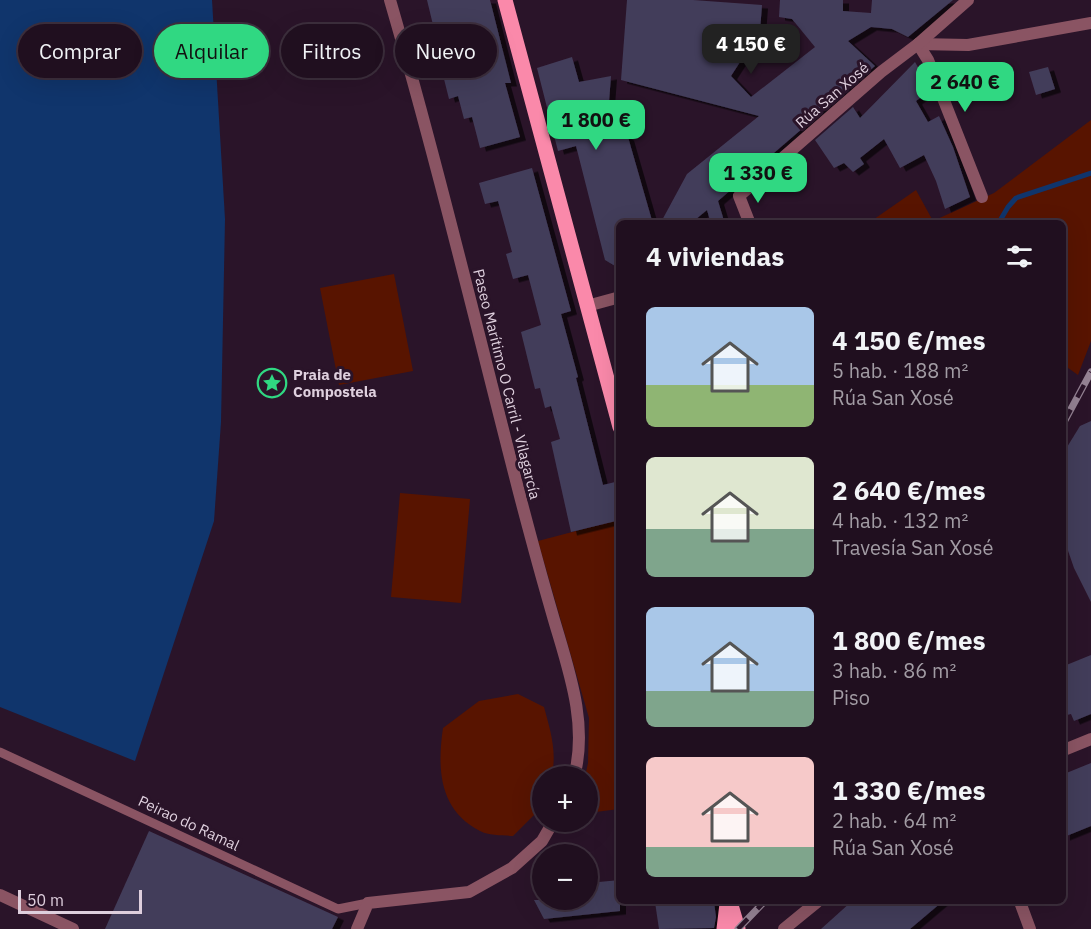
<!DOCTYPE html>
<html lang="es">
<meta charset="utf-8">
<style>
:root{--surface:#200f1f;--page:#2d1d2c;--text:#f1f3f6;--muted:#a29ca4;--line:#3d2f3d;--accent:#30d882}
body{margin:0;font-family:"IBM Plex Sans",sans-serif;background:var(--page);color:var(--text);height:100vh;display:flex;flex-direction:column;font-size:22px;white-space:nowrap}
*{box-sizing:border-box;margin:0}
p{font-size:20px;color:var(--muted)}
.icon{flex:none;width:33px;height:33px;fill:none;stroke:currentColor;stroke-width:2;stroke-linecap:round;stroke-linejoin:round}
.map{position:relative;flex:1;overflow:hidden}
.details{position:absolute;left:616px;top:220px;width:450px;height:684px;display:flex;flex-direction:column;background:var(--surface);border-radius:9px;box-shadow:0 6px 24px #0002,0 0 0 2px var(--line)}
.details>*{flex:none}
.guide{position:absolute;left:18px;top:24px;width:508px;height:54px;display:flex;gap:12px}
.tools{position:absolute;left:532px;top:766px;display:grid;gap:12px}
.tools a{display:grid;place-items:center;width:66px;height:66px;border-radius:50%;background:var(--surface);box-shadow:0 6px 24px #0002,0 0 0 2px var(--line);font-size:30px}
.scale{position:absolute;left:18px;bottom:15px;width:124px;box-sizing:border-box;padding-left:6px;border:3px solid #decfdd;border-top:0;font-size:16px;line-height:21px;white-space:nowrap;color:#decfdd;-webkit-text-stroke:4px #2a1429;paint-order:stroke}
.price{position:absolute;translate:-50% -51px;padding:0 14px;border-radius:12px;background:var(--accent);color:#111;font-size:20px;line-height:39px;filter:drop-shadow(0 2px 3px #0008)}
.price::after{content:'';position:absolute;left:50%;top:36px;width:18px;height:14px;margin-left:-9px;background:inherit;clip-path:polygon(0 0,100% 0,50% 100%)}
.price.on{background:#222;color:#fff}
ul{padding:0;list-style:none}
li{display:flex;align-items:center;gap:18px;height:150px;padding:0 30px}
li span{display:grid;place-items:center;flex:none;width:168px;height:120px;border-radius:9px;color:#555}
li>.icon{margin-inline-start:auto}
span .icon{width:72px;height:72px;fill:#fffc;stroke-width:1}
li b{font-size:26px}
h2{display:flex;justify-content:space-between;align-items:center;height:72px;padding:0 30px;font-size:26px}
.tag{padding:0 21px;border-radius:27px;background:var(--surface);box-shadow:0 6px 24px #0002,0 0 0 2px var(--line);font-size:21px;line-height:54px}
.tag.on{background:var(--accent);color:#111}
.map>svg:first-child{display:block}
.green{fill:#581400}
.water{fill:#10356c}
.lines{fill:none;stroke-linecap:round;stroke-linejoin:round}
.stream{stroke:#10356c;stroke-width:5}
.building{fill:#433d5a;filter:url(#shadow)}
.lane{stroke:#8a5463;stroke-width:9}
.street{stroke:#8a5463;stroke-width:12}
.primary{stroke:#fa89aa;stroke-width:15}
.rail-casing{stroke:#948293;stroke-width:7}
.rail{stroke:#2a1429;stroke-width:4.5;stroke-dasharray:14;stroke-linecap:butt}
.labels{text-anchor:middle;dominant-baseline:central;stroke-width:6;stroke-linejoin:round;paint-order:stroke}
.street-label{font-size:15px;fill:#decfdd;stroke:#2a1429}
.poi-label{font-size:15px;font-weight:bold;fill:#decfdd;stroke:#2a1429;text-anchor:start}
</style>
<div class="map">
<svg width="1091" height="929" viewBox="0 0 1091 929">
<defs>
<filter id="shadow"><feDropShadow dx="6" dy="3.5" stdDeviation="0" flood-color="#0009"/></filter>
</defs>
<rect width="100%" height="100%" fill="#2a1429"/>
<g class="green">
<path d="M1091,120V341L1078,375L1064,365V224H867L916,190L933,221L994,193Z"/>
<path d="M394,274L413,371L339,385L320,288Z"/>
<path d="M400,493L470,499L461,603L391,597Z"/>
<path d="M614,521L620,541L619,809L588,813V777H585L588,763L589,718L538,541Z"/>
<path d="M518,694L544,707C550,729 558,754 551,777H543V806L513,836C503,835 489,836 480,831C439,810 437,769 443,728L479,701Z"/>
</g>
<path class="water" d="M0,0H212L225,219L221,422L214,521L135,761L0,707Z"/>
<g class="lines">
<path class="stream" d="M998,224L1008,207L1016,198L1091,173"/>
</g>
<g class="building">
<path d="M427,0H490L511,83H505L520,137L480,148L472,117L464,119L458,96L449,99L443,75L469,68L463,42L451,44L447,26L434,29Z"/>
<path d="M627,0H693L762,5L760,31L731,76L751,97L815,47L792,19L779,17L780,0H843V11L871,13L872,0H953L908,37L892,29L871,27L848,41L875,66L718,201L725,224H711L707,210L690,224H660L687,174L759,116L621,80Z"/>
<path d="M572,57L579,82L611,76L609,102L615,128L628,137L653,224H620V269L605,260L576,146L558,151L537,68Z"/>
<path d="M915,62L931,90L916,101L928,122L939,116L953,147L970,197L945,209L936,181L924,155L900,168L884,139L860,158L864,164L853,172L844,163L834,168L815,140L853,107L860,118Z"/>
<path d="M1048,67L1055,89L1036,95L1029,72Z"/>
<path d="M532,168L571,311L561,314L578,377L576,378L603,485L615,482L620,500V520L571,532L551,442L560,439L551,406L545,408L540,388L535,389L521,332L541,325L528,275L513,279L506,254L512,252L498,201L485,204L479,183Z"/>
<path d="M1091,421V602L1074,568L1064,539V452L1080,426Z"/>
<path d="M1091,655V714L1074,721L1071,714L1067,715L1064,706V666Z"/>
<path d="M1091,763V826L1064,837V774Z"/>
<path d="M149,831L338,917L332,929H105Z"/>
<path d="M620,880V911L544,919L534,900H588V883Z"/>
<path d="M655,902H714L716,917L714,928L659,929Z"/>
<path d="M851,902H942L910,929H821Z"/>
</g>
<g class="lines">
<path class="lane" d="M0,752L338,909L368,903"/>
<g class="street">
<path d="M390,0C438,165 478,333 521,500C531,538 541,575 552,613C567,666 589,722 574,777"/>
<path d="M918,44L968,45L1091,23"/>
<path d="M918,44L928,60L982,197"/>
<path d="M750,224L739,196L881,72L918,44L968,0"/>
<path d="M587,306L620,297"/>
<path d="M1064,750L1091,739"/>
<path d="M0,895L73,929"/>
<path d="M1020,902L1030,929"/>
<path d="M357,929L368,903L469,892L512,868L542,841L553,822"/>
<path d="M784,929L817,902"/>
</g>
<g class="primary">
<path d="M505,0L620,427"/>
<path d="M730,902L738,929"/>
<path d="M724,929L727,904"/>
</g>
<g class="rail-casing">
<g id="rail">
<path d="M1064,422L1091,372"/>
<path d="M738,929L764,902"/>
</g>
</g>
<use href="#rail" class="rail"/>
</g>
<defs>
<g id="sight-ring" transform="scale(1.5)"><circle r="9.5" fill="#2a1429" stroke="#30d882" stroke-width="1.5"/><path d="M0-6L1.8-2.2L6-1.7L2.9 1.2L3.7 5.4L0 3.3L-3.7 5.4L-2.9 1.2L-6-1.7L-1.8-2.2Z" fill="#30d882"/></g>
</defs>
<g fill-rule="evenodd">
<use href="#sight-ring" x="272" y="383"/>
</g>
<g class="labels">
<g class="street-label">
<text transform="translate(832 95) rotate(-41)">Rúa San Xosé</text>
<text transform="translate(507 384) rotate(76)">Paseo Marítimo O Carril - Vilagarcía</text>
<text transform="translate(189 823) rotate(25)">Peirao do Ramal</text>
</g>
<g class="poi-label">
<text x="293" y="374">Praia de<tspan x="293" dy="17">Compostela</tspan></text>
</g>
</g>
</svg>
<div class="tools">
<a>+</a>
<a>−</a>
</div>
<div class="scale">50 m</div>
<b class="price on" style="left:751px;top:75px">4 150 €</b>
<b class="price" style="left:965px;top:113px">2 640 €</b>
<b class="price" style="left:596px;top:151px">1 800 €</b>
<b class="price" style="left:758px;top:204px">1 330 €</b>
<div class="guide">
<a class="tag">Comprar</a>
<a class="tag on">Alquilar</a>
<a class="tag">Filtros</a>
<a class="tag">Nuevo</a>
</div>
<section class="details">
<h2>4 viviendas<svg class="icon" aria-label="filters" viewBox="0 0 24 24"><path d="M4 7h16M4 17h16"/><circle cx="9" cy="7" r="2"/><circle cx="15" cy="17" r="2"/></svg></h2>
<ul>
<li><span style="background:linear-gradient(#a9c7e8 65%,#8fb573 0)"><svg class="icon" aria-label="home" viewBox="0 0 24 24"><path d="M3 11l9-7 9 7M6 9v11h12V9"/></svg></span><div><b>4 150 €/mes</b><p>5 hab. · 188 m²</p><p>Rúa San Xosé</p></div></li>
<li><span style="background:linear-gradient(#dfe7d0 60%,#7fa58c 0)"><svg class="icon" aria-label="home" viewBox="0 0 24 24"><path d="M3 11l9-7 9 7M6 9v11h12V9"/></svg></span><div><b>2 640 €/mes</b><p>4 hab. · 132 m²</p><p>Travesía San Xosé</p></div></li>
<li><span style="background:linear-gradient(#a9c7e8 70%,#7fa58c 0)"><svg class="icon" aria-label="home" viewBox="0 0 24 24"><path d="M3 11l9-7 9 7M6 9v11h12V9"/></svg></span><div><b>1 800 €/mes</b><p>3 hab. · 86 m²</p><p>Piso</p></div></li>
<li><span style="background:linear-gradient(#f6c9c9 75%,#7fa58c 0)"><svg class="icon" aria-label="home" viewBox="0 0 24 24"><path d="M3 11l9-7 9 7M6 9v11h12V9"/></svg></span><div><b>1 330 €/mes</b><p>2 hab. · 64 m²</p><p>Rúa San Xosé</p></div></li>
</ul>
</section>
</div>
